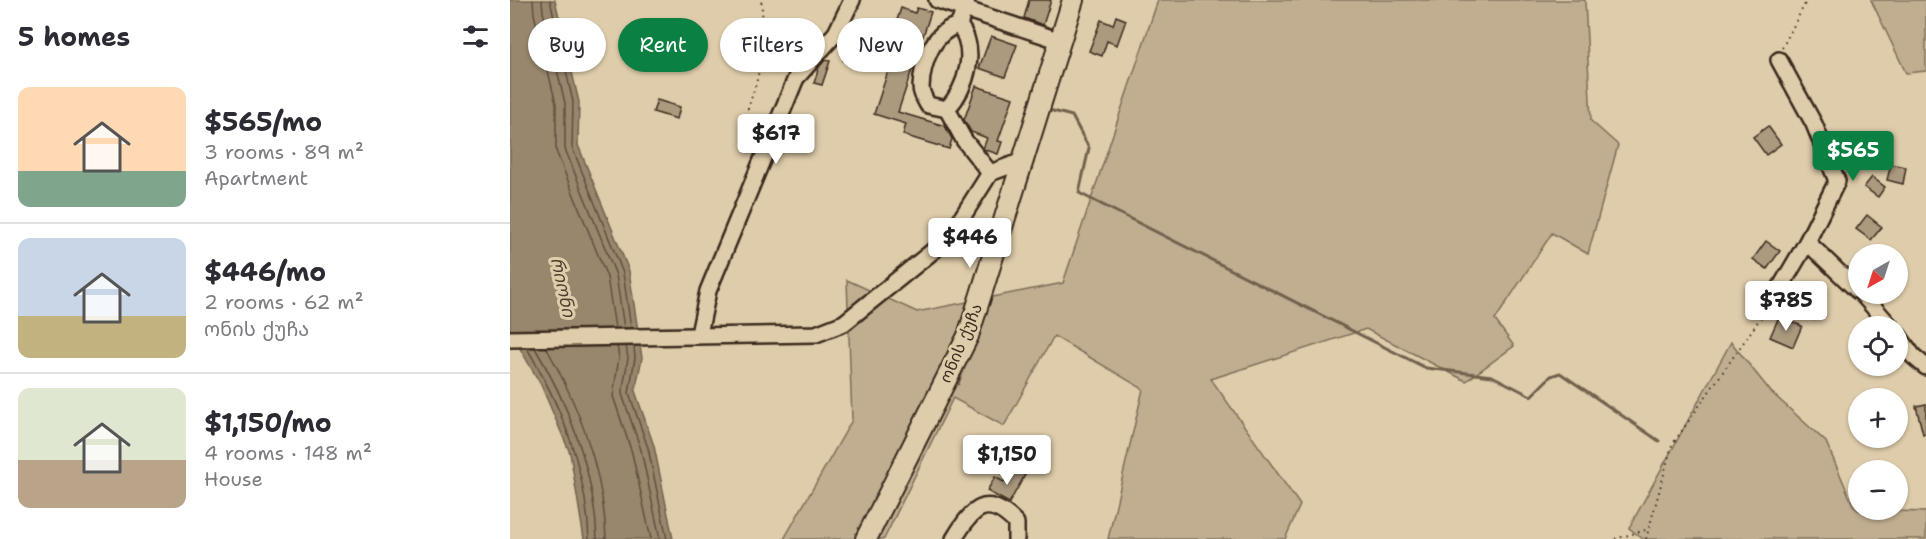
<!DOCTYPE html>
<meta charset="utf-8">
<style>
:root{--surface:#fff;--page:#f7f7f7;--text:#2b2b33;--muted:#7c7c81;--line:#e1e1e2;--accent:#0b8043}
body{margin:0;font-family:"Shantell Sans","Noto Sans Georgian",sans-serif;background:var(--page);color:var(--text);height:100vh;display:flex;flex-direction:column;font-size:22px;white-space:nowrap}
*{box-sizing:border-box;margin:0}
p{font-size:20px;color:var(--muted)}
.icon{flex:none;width:33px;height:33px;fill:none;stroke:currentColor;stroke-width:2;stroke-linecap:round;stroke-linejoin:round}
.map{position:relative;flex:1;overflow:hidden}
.panel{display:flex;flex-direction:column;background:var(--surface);width:510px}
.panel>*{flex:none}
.top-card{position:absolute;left:18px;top:18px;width:570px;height:54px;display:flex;gap:12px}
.needle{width:39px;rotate:219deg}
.tools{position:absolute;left:1338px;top:244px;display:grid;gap:12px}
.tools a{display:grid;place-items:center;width:60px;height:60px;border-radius:50%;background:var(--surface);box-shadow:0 2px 4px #0004;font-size:30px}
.price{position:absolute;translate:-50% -51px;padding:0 14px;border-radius:6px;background:#fff;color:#222;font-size:20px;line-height:39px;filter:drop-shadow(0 2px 3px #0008)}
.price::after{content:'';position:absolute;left:50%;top:36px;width:18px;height:14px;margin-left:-9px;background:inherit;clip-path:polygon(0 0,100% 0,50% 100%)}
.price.active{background:var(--accent);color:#fff}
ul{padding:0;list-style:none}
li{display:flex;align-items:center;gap:18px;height:150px;padding:0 18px}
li+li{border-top:2px solid var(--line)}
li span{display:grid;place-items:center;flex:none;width:168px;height:120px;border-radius:12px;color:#555}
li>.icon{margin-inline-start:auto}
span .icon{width:72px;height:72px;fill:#fffc;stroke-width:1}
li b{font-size:26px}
h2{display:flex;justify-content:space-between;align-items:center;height:72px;padding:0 18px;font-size:26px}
.pill{padding:0 21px;border-radius:27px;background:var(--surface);box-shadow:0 2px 4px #0004;font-size:21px;line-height:54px}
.pill.active{background:var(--accent);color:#fff}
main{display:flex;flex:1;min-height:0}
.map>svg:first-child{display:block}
.green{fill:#c1ae91;stroke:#7e6c58;stroke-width:1.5}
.water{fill:#98866d;stroke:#73614d;stroke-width:1.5}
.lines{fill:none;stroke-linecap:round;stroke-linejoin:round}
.shore{stroke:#604f3e;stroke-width:1.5}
.stream{stroke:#73614d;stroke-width:3}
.building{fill:#ac9a7f;stroke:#3b2a1e;stroke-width:1.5}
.minor-casing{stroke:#3b2a1e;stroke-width:20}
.major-casing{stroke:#3b2a1e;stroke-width:24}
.path{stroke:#3b2a1e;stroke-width:2;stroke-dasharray:1.5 4.5;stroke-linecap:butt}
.minor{stroke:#dfccaa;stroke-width:15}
.major{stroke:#dfccaa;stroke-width:20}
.labels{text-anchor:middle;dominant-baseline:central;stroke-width:6;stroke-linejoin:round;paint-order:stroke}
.street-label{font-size:16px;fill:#3b2a1e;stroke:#dfccaa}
.water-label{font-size:18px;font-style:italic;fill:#4e3c2e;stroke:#dfccaa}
</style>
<main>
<section class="panel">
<h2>5 homes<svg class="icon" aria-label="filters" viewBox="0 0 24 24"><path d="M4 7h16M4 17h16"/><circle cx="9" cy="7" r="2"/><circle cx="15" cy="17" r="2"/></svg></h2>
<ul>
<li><span style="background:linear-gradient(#ffd9b3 70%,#7fa58c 0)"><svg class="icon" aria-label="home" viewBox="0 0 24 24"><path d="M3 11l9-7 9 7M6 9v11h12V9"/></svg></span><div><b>$565/mo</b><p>3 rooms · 89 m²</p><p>Apartment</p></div></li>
<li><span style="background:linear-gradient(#c9d6e8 65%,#c2b280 0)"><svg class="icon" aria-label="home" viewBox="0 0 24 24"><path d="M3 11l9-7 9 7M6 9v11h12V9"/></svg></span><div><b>$446/mo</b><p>2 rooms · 62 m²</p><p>ონის ქუჩა</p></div></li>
<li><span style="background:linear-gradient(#dfe7d0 60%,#b9a48a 0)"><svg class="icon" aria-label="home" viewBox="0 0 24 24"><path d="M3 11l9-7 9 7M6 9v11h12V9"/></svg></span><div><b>$1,150/mo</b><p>4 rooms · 148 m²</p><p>House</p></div></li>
</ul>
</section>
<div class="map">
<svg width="1416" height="539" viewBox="0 0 1416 539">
<rect width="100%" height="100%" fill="#dfccaa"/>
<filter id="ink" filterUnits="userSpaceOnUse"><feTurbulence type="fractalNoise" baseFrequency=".0167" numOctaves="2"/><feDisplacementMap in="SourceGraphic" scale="12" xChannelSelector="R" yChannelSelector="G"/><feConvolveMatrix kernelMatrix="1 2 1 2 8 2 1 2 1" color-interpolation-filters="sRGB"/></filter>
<g filter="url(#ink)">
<g class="green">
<path d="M648,0H1075L1081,121L1108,145L1078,254L1042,233L985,320L1004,346L956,381L856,329L701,379L790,505L775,539H598L633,389L544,336L494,426L443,398L374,539H274L342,420L337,280L407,312L553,283Z"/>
<path d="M1361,0H1416V71L1396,73Z"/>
<path d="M1221,342L1261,392L1316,442L1344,507L1348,510L1416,512V539H1133L1119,528Z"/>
</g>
<path class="water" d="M0,0H45L69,102L68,145L119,271L132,358L125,391L144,446L163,539H74L60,453L31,385L0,331Z"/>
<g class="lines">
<g class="shore">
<path d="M23,0L24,14L46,104V151L97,277L105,328"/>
<path d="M32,0L33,12L55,103V149L106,275L114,328"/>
<path d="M40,0L63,102L62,147L113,273L121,328"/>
<path d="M107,346L109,357L103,396L122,453L141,539"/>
<path d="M116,346L118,358L112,394L131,450L150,539"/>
<path d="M124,346L125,358L119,393L138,448L157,539"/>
<path d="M36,347C69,406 94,471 96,539"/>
<path d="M17,348C52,408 76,468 79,539"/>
<path d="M25,348C60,407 84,469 87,539"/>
</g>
<g class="stream">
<path d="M539,110L562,116L579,148L569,193L916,368L982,376L1021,396L1041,376L1050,373L1149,441"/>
<path d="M535,123L573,0"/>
<path d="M448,384L456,360"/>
</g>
</g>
<g class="building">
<path d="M519,0H541L533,25L514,18Z"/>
<path d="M391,8L405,13L407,8L421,12L388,112L435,126L442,139L439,149L393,135L396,124L364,114L381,62L352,52L348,66L333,60L343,33L379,45Z"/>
<path d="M606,16L616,20L607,45L597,41L592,56L579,51L591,20L603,25Z"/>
<path d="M481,36L507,45L495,77L469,68Z"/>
<path d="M315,60L320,61L312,85L304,83L309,67Z"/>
<path d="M466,86L503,98L488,141L492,142L488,154L473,149L477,138L461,132L454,120Z"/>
<path d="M147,100L170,107L167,119L143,112Z"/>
<path d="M1258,126L1271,144L1256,155L1243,137Z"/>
<path d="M1381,164L1396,167L1393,184L1377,180Z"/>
<path d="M1362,177L1375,187L1368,197L1354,187Z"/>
<path d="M1357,215L1372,227L1361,240L1346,229Z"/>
<path d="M1256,241L1270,251L1257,269L1243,259Z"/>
<path d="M1299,301L1312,310L1305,320L1292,311Z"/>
<path d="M1269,317L1292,326L1283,347L1260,337Z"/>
<path d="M1416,404V433L1413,434L1406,406Z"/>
<path d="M502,467L515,475L499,503L477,491L485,477L494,482Z"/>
</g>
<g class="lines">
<g class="minor-casing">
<g id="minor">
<path d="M427,0L551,41"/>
<path d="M449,25C468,50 457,87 437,109L418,105C415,100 411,93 411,87C412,63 423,31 449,25L457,0"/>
<path d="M437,109L454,140L480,173"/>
<path d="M1297,242L1348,291"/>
<path d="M1352,294L1381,327"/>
<path d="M1263,300L1297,242L1327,181L1304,124L1269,60"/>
<path d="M189,334L198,291L286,78L326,33L342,0"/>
<path d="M1388,335L1403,356L1416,367"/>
<path d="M0,339L306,334L334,323L439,238L480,173L515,160"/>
<path d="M444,539C462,509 476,492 506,523V539"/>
</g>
</g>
<g class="major-casing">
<path id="major" d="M356,539L458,336L563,0"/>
</g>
<g class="path">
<path d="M1272,48L1297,0"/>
<path d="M245,142L237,134C234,106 243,100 248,75C253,50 254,25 251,0"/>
<path d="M1105,539L1139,529"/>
<path d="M1136,539L1162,445L1256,310"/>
</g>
<use href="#minor" class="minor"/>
<use href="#major" class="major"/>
</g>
</g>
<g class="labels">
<g class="street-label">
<text transform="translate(451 343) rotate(-67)">ონის ქუჩა</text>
</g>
<g class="water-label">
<text transform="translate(53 287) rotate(78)">რიონი</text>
</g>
</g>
</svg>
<div class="tools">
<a><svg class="needle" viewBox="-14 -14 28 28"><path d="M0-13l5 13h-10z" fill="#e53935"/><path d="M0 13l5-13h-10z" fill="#7c7c81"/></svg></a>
<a><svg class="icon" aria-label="locate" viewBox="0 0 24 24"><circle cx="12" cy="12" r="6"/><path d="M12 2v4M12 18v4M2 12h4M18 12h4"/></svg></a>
<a>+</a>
<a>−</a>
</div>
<b class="price" style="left:266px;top:165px">$617</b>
<b class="price active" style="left:1343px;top:182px">$565</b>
<b class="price" style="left:460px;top:269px">$446</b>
<b class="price" style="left:1276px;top:332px">$785</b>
<b class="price" style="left:497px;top:486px">$1,150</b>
<div class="top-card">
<a class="pill">Buy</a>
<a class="pill active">Rent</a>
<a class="pill">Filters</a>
<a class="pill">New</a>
</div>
</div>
</main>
